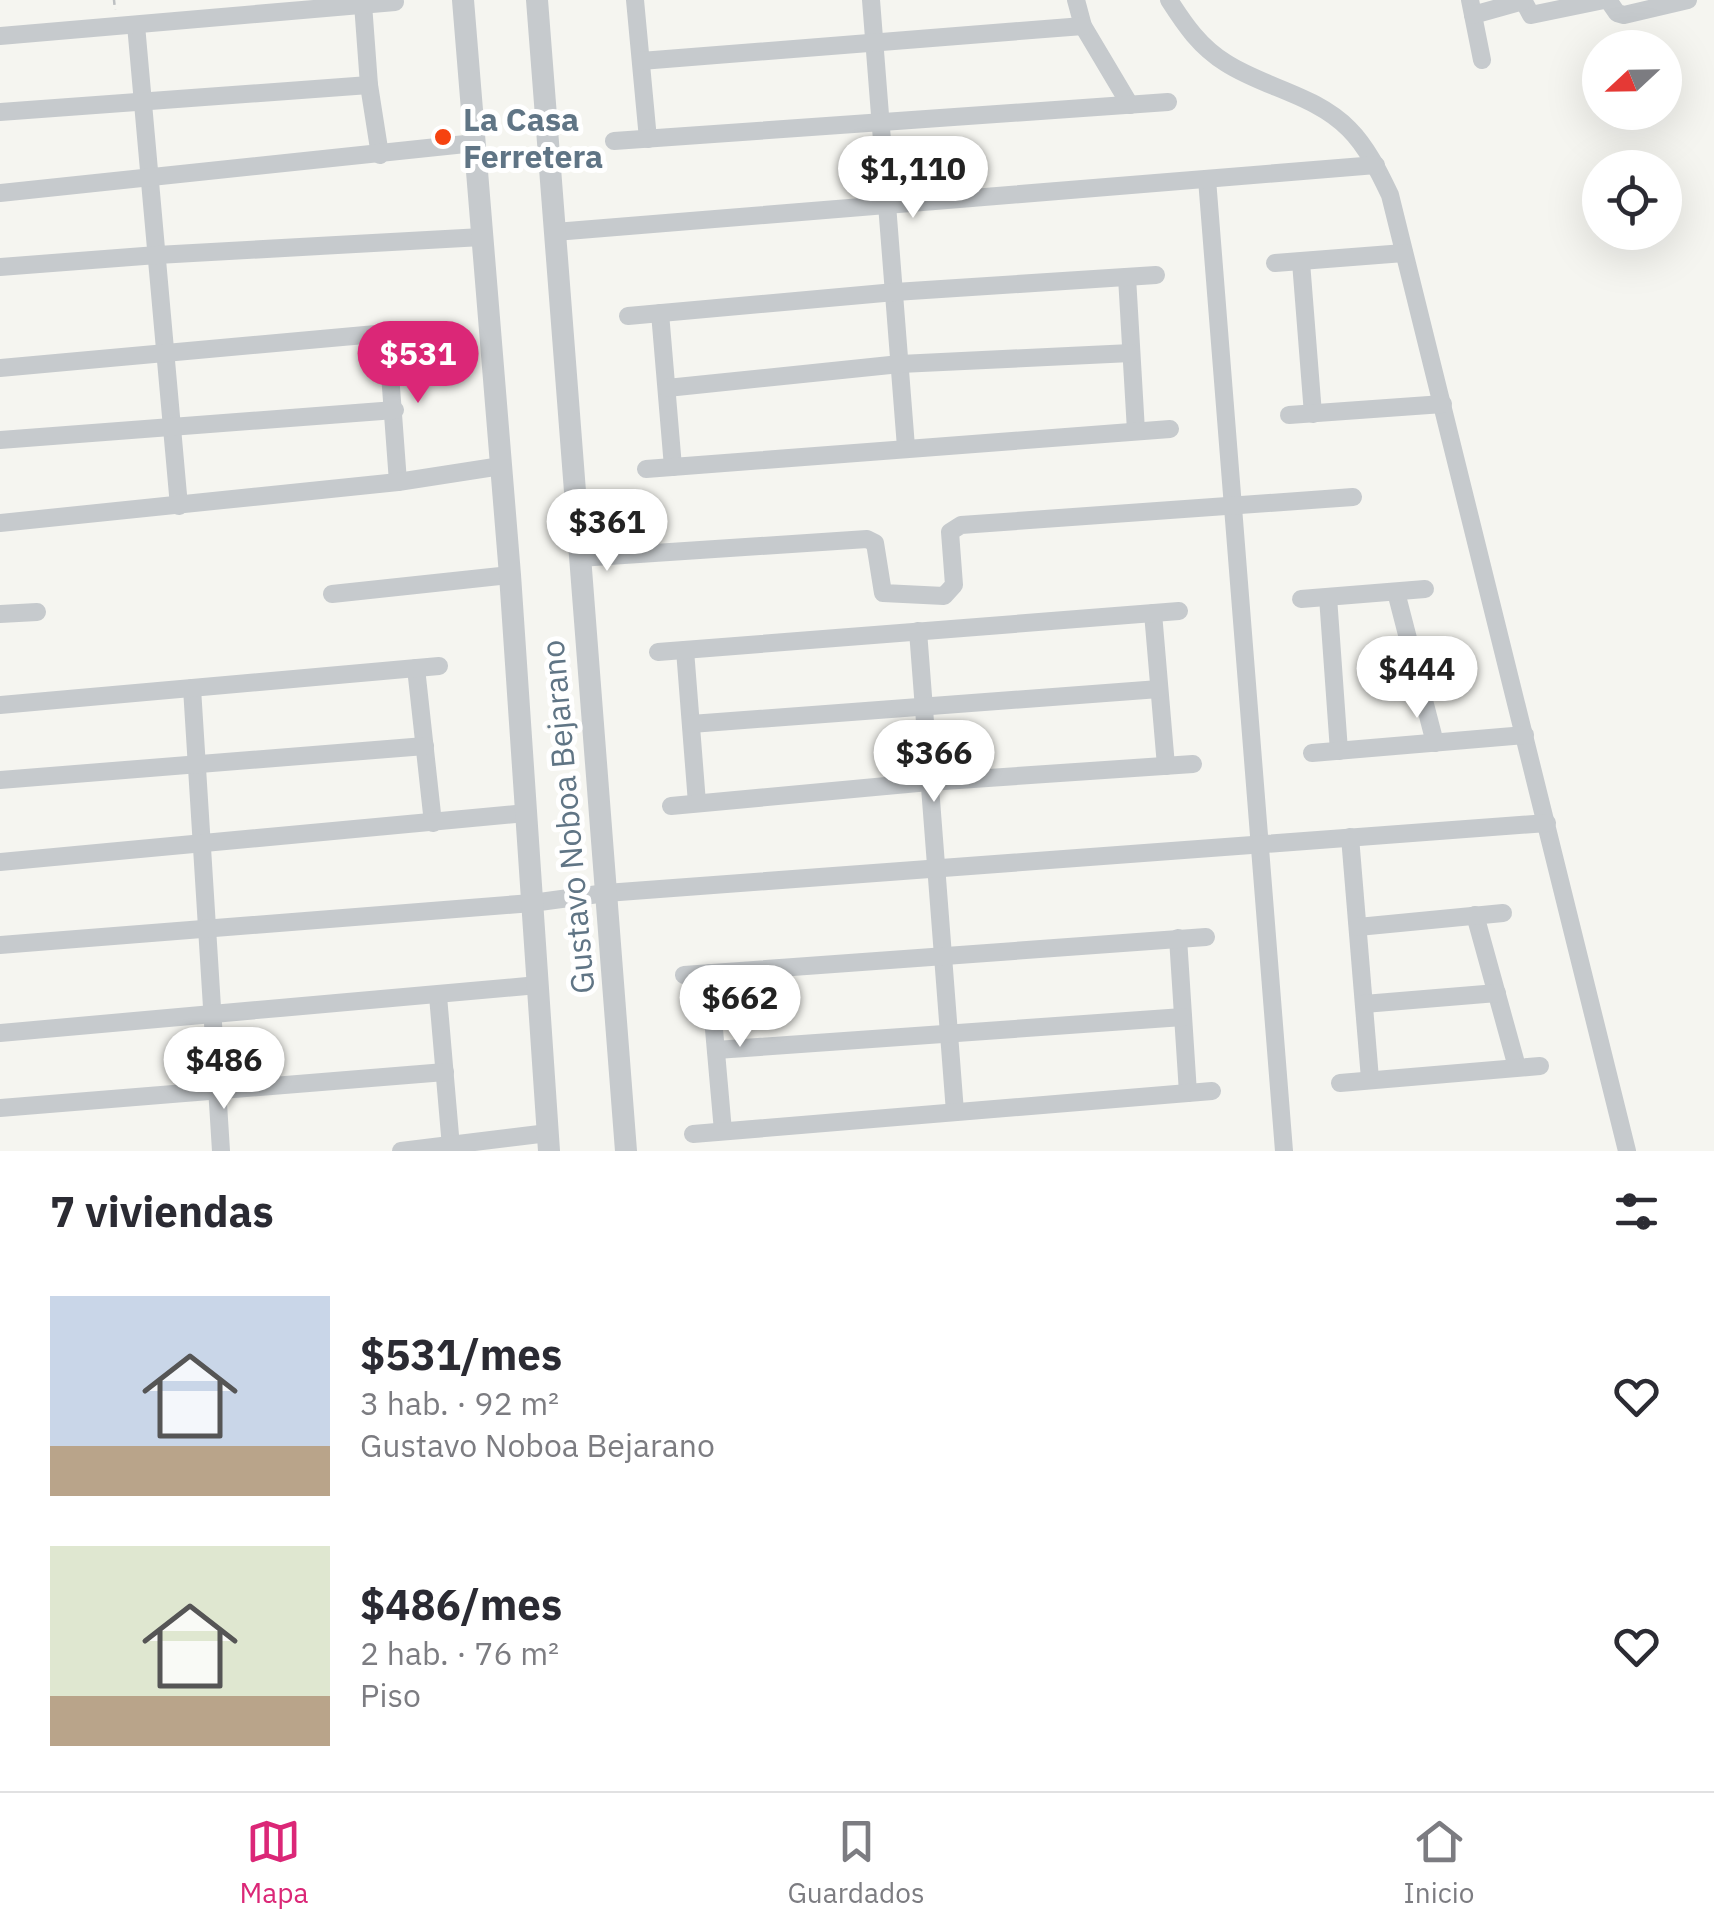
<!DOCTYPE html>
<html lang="es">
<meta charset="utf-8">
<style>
:root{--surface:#fff;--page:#f7f7f7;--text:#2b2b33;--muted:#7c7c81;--line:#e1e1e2;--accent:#db2777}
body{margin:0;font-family:"IBM Plex Sans",sans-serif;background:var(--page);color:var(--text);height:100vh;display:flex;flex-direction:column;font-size:38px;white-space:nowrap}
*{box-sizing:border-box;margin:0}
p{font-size:32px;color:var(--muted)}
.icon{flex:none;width:55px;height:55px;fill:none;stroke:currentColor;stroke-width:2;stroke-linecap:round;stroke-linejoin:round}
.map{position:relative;height:1151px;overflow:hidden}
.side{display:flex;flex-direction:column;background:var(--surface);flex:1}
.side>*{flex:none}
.needle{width:65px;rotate:248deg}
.tools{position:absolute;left:1582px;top:30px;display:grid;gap:20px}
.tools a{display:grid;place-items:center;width:100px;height:100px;border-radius:50%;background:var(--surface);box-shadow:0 10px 40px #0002;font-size:50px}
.price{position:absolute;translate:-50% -85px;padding:0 22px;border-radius:35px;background:#fff;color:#222;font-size:32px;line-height:65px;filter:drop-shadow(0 2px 5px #0008)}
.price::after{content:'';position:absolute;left:50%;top:60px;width:30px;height:22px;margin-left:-15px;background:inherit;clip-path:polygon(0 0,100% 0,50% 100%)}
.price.on{background:var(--accent);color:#fff}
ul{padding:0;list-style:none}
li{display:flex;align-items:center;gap:30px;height:250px;padding:0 50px}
li span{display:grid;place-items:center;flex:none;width:280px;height:200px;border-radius:0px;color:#555}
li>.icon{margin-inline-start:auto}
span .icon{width:120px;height:120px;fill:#fffc;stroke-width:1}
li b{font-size:42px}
h2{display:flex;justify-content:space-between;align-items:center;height:120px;padding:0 50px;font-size:42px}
.tabs{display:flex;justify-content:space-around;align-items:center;height:140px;border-top:2px solid var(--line);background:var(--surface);font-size:28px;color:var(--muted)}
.tabs a{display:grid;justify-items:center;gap:5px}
.tabs .on{color:var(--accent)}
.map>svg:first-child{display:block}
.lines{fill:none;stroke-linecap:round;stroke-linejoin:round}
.path{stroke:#bdc0c2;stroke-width:2.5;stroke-dasharray:5 5;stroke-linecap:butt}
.minor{stroke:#c6cacd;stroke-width:18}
.tertiary{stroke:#c6cacd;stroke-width:22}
.poi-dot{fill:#f64310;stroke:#fff;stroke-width:4}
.labels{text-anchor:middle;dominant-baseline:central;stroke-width:10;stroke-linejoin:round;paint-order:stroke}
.poi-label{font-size:32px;font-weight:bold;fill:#607585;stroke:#fff;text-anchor:start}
.street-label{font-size:32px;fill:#607585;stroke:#fff}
</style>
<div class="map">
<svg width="1714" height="1151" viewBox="0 0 1714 1151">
<rect width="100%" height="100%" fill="#f5f5f0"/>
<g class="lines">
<path class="path" d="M114,0L115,10"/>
<g class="minor">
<path d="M635,0L648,139"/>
<path d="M871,0L906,447"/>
<path d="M1076,0L1083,26L1130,105"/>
<path d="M1169,0C1185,25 1200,47 1226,63C1265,88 1316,95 1349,129C1367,147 1379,172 1390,195L1627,1151"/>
<path d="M1470,0L1482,60"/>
<path d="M1523,0L1531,15L1604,0"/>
<path d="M1608,0L1617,13L1624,15L1688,0"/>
<path d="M363,4L369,85L380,155"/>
<path d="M1473,15L1523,1"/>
<path d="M136,25L179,506"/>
<path d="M0,36L395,2"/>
<path d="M641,61L1083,26"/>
<path d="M0,112L369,85"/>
<path d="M614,141L1168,102"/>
<path d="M1207,179L1284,1151"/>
<path d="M0,193L475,143"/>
<path d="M555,232L1376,165"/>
<path d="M1301,262L1313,414"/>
<path d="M1275,263L1404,253"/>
<path d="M0,267L157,255L482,237"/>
<path d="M1127,277L1136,431"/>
<path d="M660,313L673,467"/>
<path d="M628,316L895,292L1156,275"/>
<path d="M387,333L398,482"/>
<path d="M0,368L420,330"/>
<path d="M667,388L900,364L1131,353"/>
<path d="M1289,415L1443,404"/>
<path d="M0,440L395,410"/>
<path d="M646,469L1170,429"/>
<path d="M0,523L398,482L501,466"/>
<path d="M579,558L867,539L875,543L883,593L944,596L954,585L950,532L961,525L1353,497"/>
<path d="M1396,592L1435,743"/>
<path d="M332,594L510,575"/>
<path d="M1328,597L1339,751"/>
<path d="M1301,599L1425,589"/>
<path d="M1153,613L1166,766"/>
<path d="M0,614L37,612"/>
<path d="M918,631L955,1112"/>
<path d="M685,650L697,803"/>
<path d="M658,652L1179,611"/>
<path d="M416,668L433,823"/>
<path d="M192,688L221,1151"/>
<path d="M0,705L439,666"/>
<path d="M691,724L1159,689"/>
<path d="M1312,753L1525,735"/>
<path d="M0,780L425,746"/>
<path d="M671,806L929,782L1193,764"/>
<path d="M1350,837L1370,1079"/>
<path d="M0,862L526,813"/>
<path d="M1475,915L1517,1067"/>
<path d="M1358,927L1503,913"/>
<path d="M1178,938L1188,1093"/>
<path d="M0,945L532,903L606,893L1547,823"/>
<path d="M709,973L723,1131"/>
<path d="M684,975L1206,937"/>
<path d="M438,996L451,1147"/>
<path d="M1364,1004L1497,993"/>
<path d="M0,1033L538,985"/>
<path d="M716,1050L1183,1017"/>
<path d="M1340,1083L1540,1066"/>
<path d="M0,1108L445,1072"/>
<path d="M693,1134L1212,1091"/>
<path d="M401,1151L548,1133"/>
</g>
<g class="tertiary">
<path d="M463,0L510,575L549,1151"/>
<path d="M537,0L626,1151"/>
</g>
</g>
<circle class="poi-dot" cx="443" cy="137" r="10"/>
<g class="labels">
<g class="poi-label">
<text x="463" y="119">La Casa<tspan x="463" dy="37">Ferretera</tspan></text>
</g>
<g class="street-label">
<text transform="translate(567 817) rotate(-95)">Gustavo Noboa Bejarano</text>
</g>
</g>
</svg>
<div class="tools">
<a><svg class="needle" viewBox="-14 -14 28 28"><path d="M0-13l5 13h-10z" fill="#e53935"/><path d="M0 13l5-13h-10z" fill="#7c7c81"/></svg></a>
<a><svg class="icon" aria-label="locate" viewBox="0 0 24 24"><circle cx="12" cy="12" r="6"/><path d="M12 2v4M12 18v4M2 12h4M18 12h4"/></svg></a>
</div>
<b class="price" style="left:913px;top:221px">$1,110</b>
<b class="price on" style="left:418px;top:406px">$531</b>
<b class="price" style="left:607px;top:574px">$361</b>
<b class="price" style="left:1417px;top:721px">$444</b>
<b class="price" style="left:934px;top:805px">$366</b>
<b class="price" style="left:740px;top:1050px">$662</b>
<b class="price" style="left:224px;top:1112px">$486</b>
</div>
<section class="side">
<h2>7 viviendas<svg class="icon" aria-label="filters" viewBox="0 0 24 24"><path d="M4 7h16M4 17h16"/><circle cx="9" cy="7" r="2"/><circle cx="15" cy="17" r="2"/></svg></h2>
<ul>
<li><span style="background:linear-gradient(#c9d6e8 75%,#b9a48a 0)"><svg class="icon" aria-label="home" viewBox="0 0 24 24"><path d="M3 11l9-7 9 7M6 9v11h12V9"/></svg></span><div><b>$531/mes</b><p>3 hab. · 92 m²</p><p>Gustavo Noboa Bejarano</p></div><svg class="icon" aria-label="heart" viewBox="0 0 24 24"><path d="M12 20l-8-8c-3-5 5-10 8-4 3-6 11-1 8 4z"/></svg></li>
<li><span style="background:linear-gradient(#dfe7d0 75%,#b9a48a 0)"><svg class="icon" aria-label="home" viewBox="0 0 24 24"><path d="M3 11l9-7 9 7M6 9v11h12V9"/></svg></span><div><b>$486/mes</b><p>2 hab. · 76 m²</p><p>Piso</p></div><svg class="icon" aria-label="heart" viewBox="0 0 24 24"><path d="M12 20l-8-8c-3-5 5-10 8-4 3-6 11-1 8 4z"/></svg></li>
</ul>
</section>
<nav class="tabs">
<a class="on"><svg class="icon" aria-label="map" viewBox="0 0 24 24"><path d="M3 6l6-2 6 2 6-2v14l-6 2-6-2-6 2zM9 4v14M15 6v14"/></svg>Mapa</a>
<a><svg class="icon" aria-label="saved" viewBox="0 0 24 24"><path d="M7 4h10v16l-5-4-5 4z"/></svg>Guardados</a>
<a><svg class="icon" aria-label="home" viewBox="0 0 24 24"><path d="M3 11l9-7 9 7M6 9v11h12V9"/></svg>Inicio</a>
</nav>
